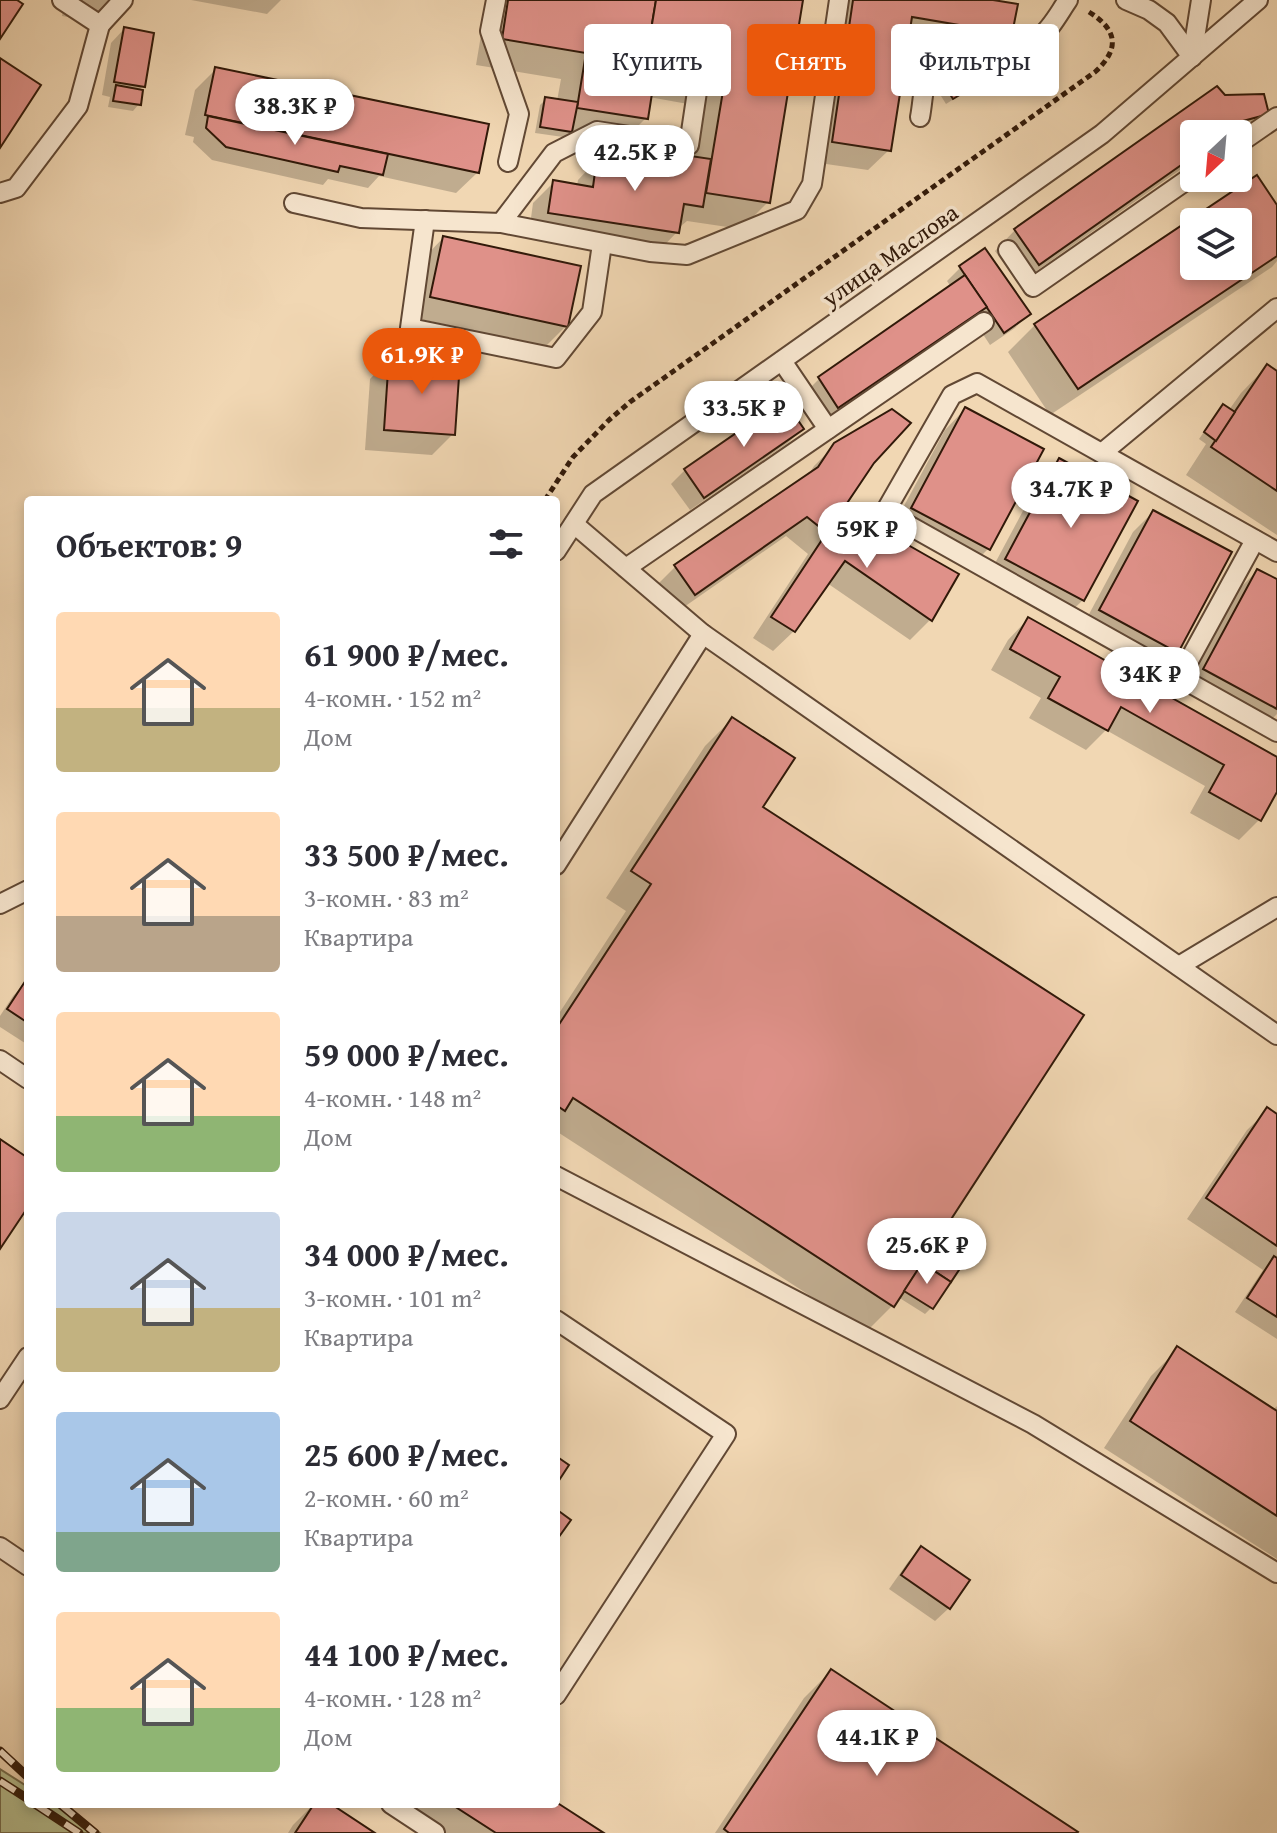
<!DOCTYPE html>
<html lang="ru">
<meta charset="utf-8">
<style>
:root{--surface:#fff;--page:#f2f2f3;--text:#2b2b33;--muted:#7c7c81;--accent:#ea580c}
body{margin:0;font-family:"Gentium Book Plus",serif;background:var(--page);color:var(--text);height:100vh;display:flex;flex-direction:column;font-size:30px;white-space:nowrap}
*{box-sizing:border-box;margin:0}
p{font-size:26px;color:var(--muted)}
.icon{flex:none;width:44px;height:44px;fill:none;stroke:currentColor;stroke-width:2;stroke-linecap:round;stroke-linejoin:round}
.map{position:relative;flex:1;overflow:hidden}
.panel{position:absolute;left:24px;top:496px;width:536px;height:1312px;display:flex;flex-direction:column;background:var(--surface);border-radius:8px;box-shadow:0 4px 12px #0003}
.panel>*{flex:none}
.hud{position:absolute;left:584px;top:24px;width:572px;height:72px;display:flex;gap:16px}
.needle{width:52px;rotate:206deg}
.controls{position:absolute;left:1180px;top:120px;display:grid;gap:16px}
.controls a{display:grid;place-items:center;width:72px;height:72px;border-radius:8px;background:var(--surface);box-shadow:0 4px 12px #0003;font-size:40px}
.price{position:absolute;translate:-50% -68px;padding:0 18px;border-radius:28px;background:#fff;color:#222;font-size:26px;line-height:52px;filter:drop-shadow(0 2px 4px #0008)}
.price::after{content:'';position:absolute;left:50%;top:48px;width:24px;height:18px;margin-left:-12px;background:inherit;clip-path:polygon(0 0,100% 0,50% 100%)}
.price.selected{background:var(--accent);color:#fff}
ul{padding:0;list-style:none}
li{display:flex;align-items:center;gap:24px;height:200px;padding:0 32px}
li span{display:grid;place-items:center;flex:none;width:224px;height:160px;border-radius:8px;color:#555}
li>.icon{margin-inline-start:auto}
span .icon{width:96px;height:96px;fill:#fffc;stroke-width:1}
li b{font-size:34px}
h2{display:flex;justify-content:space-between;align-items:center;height:96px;padding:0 32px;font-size:34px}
.tag{padding:0 28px;border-radius:8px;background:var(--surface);box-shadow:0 4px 12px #0003;font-size:28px;line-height:72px}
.tag.selected{background:var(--accent);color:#fff}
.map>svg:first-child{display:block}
.green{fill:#b6bf90;stroke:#746c4c;stroke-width:2}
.shadow{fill:#0003;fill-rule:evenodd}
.building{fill:#df9189;stroke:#311909;stroke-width:2;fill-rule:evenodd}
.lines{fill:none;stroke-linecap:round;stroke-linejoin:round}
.lane-casing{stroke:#614834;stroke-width:22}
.path{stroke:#311909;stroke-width:5;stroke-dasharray:6 4;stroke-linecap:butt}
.lane{stroke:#f6e5ce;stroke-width:18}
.rail-casing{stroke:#311909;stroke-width:9}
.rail{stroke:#f6e5ce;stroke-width:6;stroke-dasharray:18;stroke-linecap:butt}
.labels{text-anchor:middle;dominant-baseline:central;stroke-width:7;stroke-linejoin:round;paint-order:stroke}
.street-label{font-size:24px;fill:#311909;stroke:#f6e5ce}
</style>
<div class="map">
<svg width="1277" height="1833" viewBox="0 0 1277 1833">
<rect width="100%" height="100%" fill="#f1d7b3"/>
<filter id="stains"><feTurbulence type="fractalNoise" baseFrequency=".0025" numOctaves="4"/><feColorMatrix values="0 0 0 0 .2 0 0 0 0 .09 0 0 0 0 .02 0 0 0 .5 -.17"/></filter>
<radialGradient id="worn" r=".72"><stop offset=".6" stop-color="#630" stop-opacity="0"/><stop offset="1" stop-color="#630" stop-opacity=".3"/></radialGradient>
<path class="green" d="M0,1769L28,1787V1804H55L100,1833H0Z"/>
<g class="shadow">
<path d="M65,0H110L90,21L62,16Z"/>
<path d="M191,0H281L267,14Z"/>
<path d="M491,0H801L768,202L741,229L687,221L681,226H678L677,232L657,253L529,233L533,203L554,182L577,186L578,180L598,159L665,169L677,156L691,158L699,106L649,97L646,118L619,145L535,133L540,105L546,99L557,101L561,79L476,65L486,5Z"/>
<path d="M837,0H980L1010,33L990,54L906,39L889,150L868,170L812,162Z"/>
<path d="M124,29L143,86L138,91L139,104L133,111L108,107L110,97L102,95L111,43Z"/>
<path d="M970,64L974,86L946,104L936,88L942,82Z"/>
<path d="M216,69L477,173L456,193L379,176L368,188L328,179L323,185L212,160L193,142L194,137L185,135L195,90Z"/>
<path d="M1224,97L1267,114L1238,134H1194V160L1018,284L995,251L1015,230Z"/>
<path d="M1256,177L1277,209V261L1272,267L1050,415L1008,352L1035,325ZM1194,222H1238V266H1194Z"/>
<path d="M443,238L566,326L546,346L410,317L423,259Z"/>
<path d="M960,268L1028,314L1015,328L990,345L973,319L964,327L817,426L799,399L819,379L951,287L947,281Z"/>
<path d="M390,358L453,434L432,455L365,450L370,379Z"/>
<path d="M1267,366L1277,372V535L1186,475L1206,444L1199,439L1217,413L1223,406L1229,410L1241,393Z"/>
<path d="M783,403L802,429L788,443L690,510L671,484L685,470Z"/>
<path d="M965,409L988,549L968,569L892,528L945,430Z"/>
<path d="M836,444L872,462L841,509L956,575L930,620L910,640L827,583L794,631L773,651L753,638L808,554L786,536L674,614L655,587L675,567L807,477L814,466Z"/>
<path d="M1059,461L1083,600L1062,620L986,580L1039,481Z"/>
<path d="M1153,512L1177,651L1156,672L1080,631L1133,532Z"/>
<path d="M1257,571L1277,582V714L1260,731L1184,690L1237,591Z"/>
<path d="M1028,619L1277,759V788L1259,820L1239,840L1190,813L1205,786L1106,730L1086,750L1029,718L1041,698L991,670L1008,640Z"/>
<path d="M732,719L760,807L945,1225L974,1244L931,1308L925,1314L898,1297L892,1306L866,1332L556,1131V1018L626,911L606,898L705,746Z"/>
<path d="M26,982L28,983V1045L0,1027V1016L13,996Z"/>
<path d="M1268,1110L1277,1116V1339L1235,1312L1263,1270L1187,1219L1247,1130Z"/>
<path d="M1178,1349L1273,1410L1277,1406V1559L1104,1448L1151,1376Z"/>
<path d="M921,1548L949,1608L935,1621L889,1589L908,1562Z"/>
<path d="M831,1671L1075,1833H715L804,1698Z"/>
<path d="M314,1804H328L372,1833H288L293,1825Z"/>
<path d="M412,1804H556L600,1833H428L403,1817Z"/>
</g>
<g class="building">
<path d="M0,0H17L23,4L0,39Z"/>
<path d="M508,0H656L645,66L656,68L648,119L577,108L586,53L502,39Z"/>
<path d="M656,0H803L770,203L706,193L725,79L645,66Z"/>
<path d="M853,0H993L1018,4L1012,34L912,17L891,151L832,142Z"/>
<path d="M124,27L154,33L145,87L114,82Z"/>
<path d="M0,58L41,85L0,148Z"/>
<path d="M971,61L983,81L953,99L941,80Z"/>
<path d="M215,67L489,124L479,173L205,115Z"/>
<path d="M116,85L143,90L141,105L113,101Z"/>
<path d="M1217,86L1225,95L1264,94L1269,114L1243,121L1226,134H1194V156L1039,265L1014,229Z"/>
<path d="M545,97L578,102L572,132L540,127Z"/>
<path d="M208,116L388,154L383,175L340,166L338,172L226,147L206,128Z"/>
<path d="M677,154L711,159L703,207L684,204L679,233L548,213L553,180L593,187L597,157L675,169Z"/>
<path d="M1257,175L1277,205V256L1078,389L1034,324ZM1194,222H1238V266H1194Z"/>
<path d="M443,236L581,266L568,327L430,297Z"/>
<path d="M985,248L1031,314L1004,333L959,266Z"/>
<path d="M965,275L987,307L838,408L818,377Z"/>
<path d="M389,356L460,362L455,435L384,430Z"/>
<path d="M1267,364L1277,371V491L1211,447Z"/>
<path d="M784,400L804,429L704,498L684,469Z"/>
<path d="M1223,404L1235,412L1216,441L1204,432Z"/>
<path d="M965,407L1044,449L990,550L911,508Z"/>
<path d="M892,409L911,423L874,463L827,533L807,517L695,595L674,565L818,467L834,443Z"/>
<path d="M1059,458L1138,501L1084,601L1005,559Z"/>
<path d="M843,508L959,574L932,621L845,561L795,632L771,617Z"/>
<path d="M1153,510L1232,552L1178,653L1099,610Z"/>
<path d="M1257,569L1277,579V709L1203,669Z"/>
<path d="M1028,617L1277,757V792L1261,821L1209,792L1224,765L1121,707L1108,731L1048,698L1060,677L1010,649Z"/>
<path d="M732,717L795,758L763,807L1084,1015L894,1307L573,1098L565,1111L556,1105V1029L651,884L631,871Z"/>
<path d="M26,980L28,981V1023L7,1009Z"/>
<path d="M1267,1107L1277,1114V1246L1206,1198Z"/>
<path d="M0,1139L28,1158V1207L0,1249Z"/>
<path d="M947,1225L977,1243L951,1282L922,1263Z"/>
<path d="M1274,1256L1277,1258V1317L1247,1298Z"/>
<path d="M922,1263L951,1282L933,1309L904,1291Z"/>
<path d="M1177,1346L1277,1411V1516L1130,1421Z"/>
<path d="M556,1456L569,1465L556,1485Z"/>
<path d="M556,1509L571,1520L556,1541Z"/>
<path d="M921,1546L970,1580L950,1609L901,1575Z"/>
<path d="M831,1669L1078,1832L1077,1833H729L724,1829Z"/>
<path d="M556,1802L604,1833H496L451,1804H556Z"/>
<path d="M314,1804H331L375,1833H295Z"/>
</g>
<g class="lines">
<g class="lane-casing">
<g id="lane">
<path d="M496,0L490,31L519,114L508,162"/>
<path d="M1126,0L1149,10L1167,23L1192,57"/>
<path d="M100,25L123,0"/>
<path d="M1192,57L1201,0"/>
<path d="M920,117C923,102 923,82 929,68C945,33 986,53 1014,49C1021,48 1032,43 1037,39C1050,31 1059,13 1068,0"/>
<path d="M1238,144L1277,117"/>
<path d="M0,193L16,188L78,106L100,25L62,0"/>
<path d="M294,203L361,218L501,223L650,252L687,255L797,210L812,184L839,0"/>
<path d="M425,220L410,328L556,358L592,312L602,244"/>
<path d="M501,223L554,153L597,131L689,145L698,85"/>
<path d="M1008,250L1033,287L1194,175"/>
<path d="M782,361L828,429"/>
<path d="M1102,453L1277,308"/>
<path d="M574,524L703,634L1277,1035"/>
<path d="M556,551L593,494L1102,134L1258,0"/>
<path d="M1277,552L977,383L952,395L885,512L1277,732"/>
<path d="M626,568L984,322"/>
<path d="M1180,677L1255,540"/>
<path d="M556,865L703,634"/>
<path d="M0,904L28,890"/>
<path d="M1179,966L1277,907"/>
<path d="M0,1060L28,1079"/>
<path d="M556,1176L1033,1424L1277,1573"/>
<path d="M556,1320L726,1434L556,1695"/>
<path d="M0,1399L28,1357"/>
<path d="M0,1547L28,1566"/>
<path d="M391,1804L435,1833"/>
</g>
</g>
<path class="path" d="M545,500L573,457L609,420L630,402L1095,72C1120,49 1118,30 1089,12"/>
<use href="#lane" class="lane"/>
<g class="rail-casing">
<g id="rail">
<path d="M0,1751L28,1777"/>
<path d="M0,1781L28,1799"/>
<path d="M35,1804L79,1833"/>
<path d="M60,1804L95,1833"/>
</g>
</g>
<use href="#rail" class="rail"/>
</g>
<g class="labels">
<g class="street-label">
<text transform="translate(890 255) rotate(-35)">улица Маслова</text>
</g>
</g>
<rect width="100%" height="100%" filter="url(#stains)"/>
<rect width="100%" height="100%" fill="url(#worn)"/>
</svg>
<div class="controls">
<a><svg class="needle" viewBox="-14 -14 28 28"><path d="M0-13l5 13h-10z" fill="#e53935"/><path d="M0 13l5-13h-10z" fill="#7c7c81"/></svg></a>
<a><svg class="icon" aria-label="layers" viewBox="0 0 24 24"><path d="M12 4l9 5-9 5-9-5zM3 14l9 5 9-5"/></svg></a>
</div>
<b class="price" style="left:295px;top:147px">38.3K ₽</b>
<b class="price" style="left:635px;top:193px">42.5K ₽</b>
<b class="price selected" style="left:422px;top:396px">61.9K ₽</b>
<b class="price" style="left:744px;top:449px">33.5K ₽</b>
<b class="price" style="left:1071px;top:530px">34.7K ₽</b>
<b class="price" style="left:867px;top:570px">59K ₽</b>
<b class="price" style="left:1150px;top:715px">34K ₽</b>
<b class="price" style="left:927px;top:1286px">25.6K ₽</b>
<b class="price" style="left:877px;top:1778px">44.1K ₽</b>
<div class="hud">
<a class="tag">Купить</a>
<a class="tag selected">Снять</a>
<a class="tag">Фильтры</a>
</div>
<section class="panel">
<h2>Объектов: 9<svg class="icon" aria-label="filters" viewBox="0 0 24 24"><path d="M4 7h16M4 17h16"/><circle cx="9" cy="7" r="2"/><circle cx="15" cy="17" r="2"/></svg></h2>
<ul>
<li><span style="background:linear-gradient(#ffd9b3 60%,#c2b280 0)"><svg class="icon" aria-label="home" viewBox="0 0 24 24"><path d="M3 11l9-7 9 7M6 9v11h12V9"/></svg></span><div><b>61 900 ₽/мес.</b><p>4-комн. · 152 m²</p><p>Дом</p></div></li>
<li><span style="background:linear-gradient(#ffd9b3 65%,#b9a48a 0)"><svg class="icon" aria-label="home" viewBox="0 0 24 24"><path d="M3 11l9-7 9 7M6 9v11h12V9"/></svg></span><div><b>33 500 ₽/мес.</b><p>3-комн. · 83 m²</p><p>Квартира</p></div></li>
<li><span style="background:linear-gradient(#ffd9b3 65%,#8fb573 0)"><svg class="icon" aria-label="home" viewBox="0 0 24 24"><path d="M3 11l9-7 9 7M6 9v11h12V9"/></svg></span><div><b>59 000 ₽/мес.</b><p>4-комн. · 148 m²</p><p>Дом</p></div></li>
<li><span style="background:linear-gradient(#c9d6e8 60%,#c2b280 0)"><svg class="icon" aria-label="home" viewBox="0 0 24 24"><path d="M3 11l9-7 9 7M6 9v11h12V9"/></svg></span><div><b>34 000 ₽/мес.</b><p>3-комн. · 101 m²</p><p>Квартира</p></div></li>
<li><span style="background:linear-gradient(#a9c7e8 75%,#7fa58c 0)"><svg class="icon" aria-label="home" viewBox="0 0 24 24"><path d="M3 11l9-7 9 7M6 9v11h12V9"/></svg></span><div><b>25 600 ₽/мес.</b><p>2-комн. · 60 m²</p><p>Квартира</p></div></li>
<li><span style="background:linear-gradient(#ffd9b3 60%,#8fb573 0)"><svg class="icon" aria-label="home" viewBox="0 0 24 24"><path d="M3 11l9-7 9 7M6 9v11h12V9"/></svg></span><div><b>44 100 ₽/мес.</b><p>4-комн. · 128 m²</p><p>Дом</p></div></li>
</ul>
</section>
</div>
